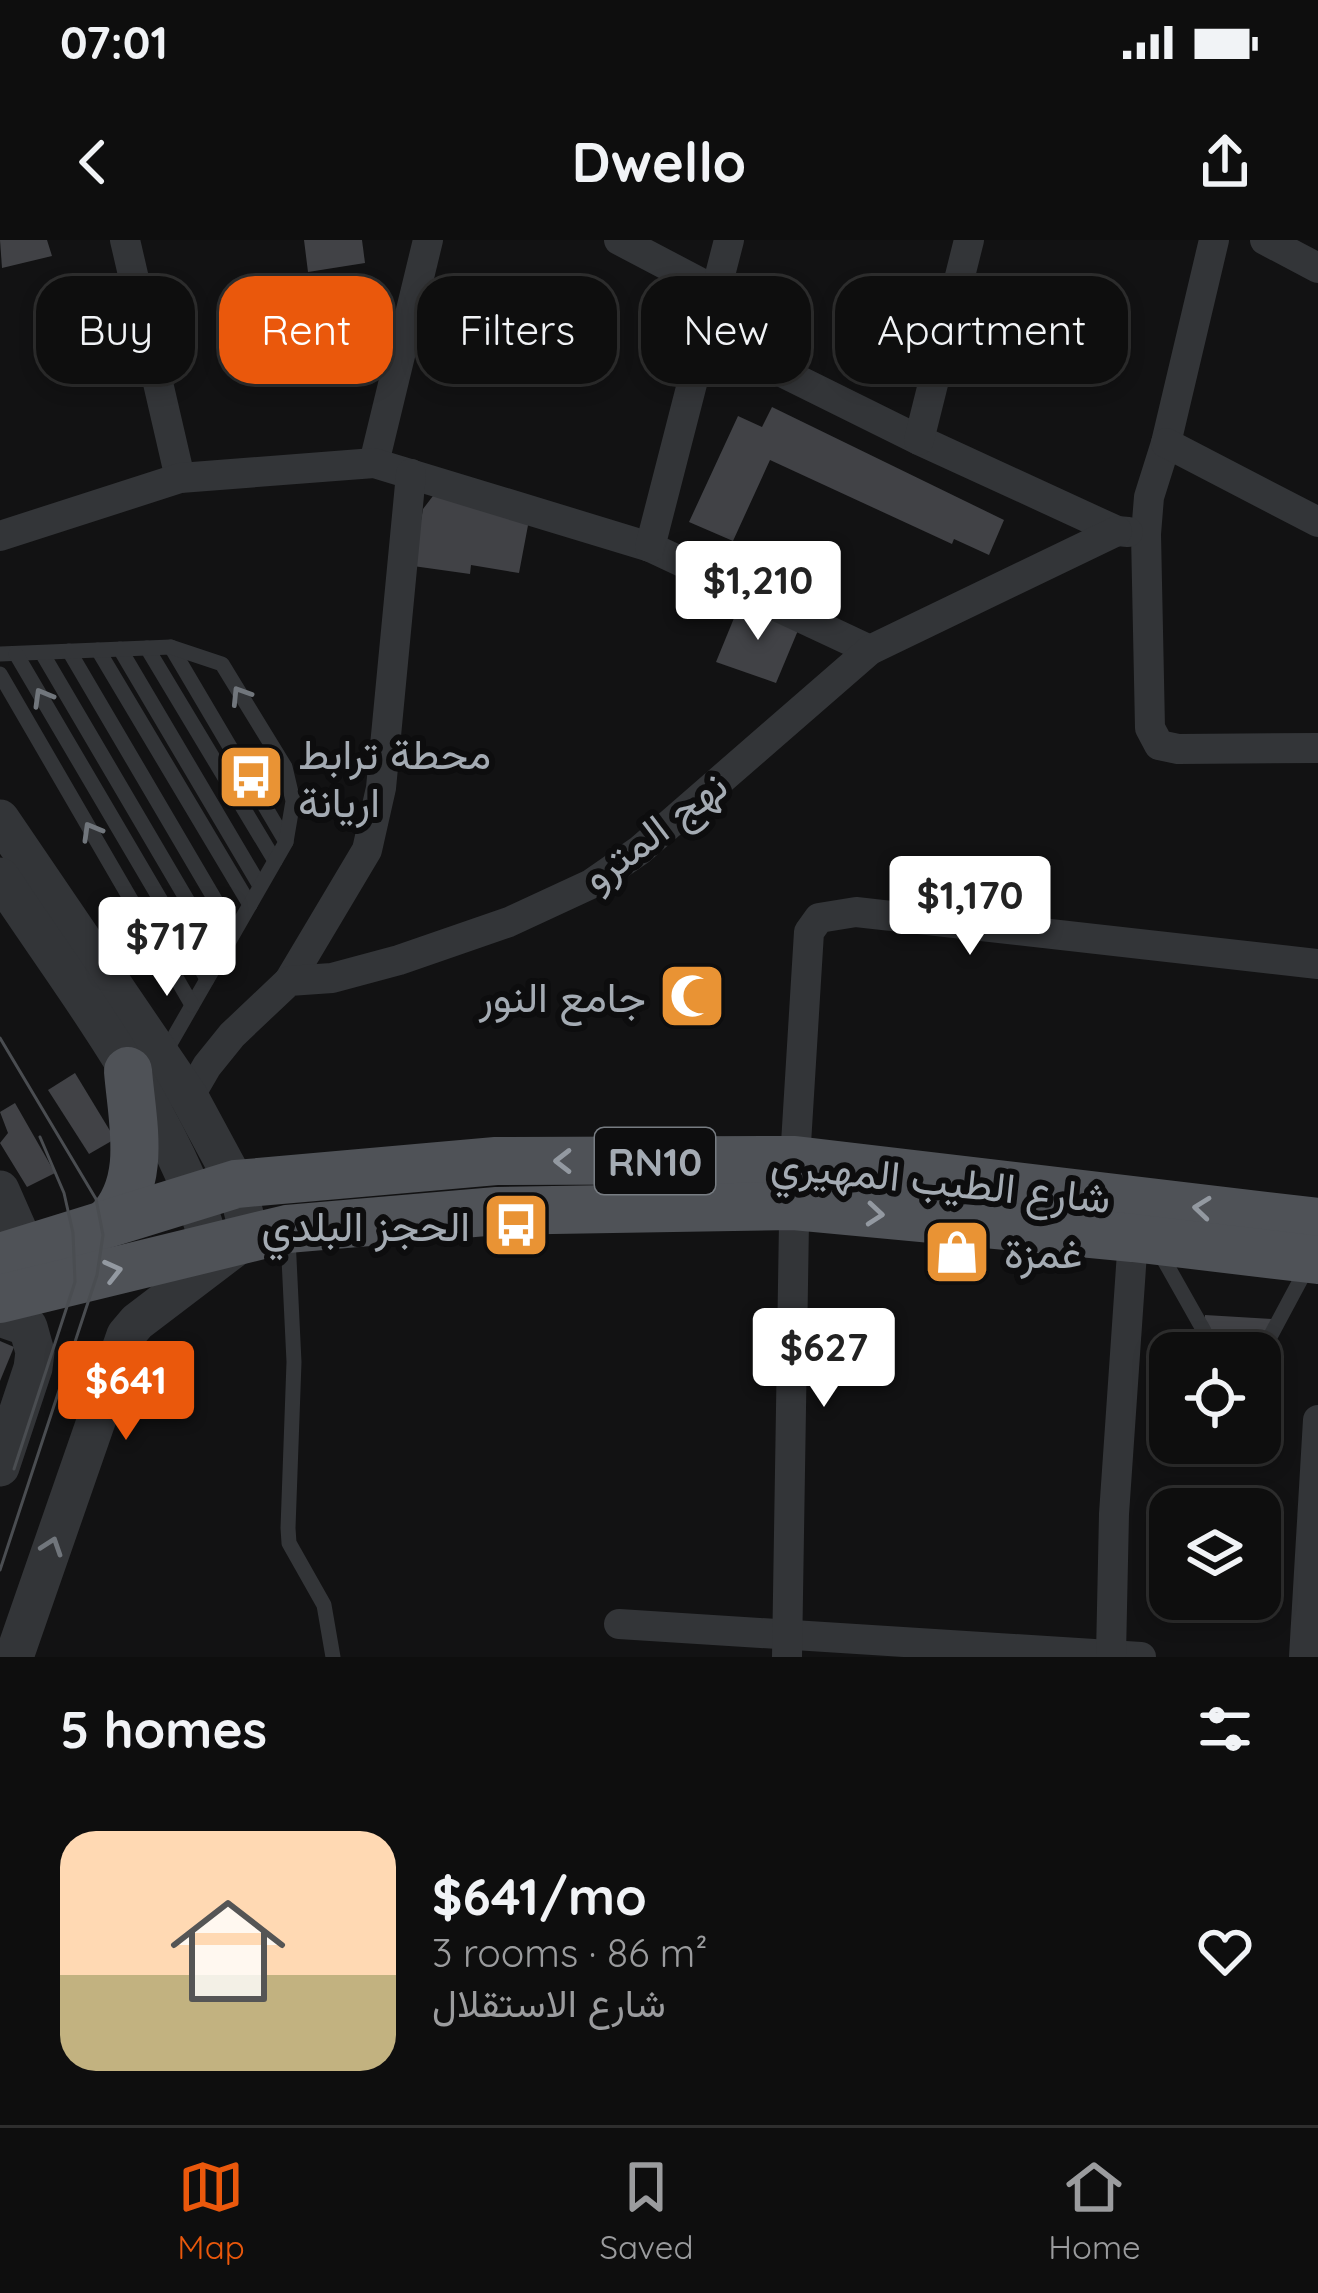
<!DOCTYPE html>
<meta charset="utf-8">
<style>
:root{--surface:#0e0e0e;--page:#1c1c1c;--text:#f1f3f6;--muted:#9b9c9e;--line:#2e2e2e;--accent:#ea580c}
body{margin:0;font-family:Quicksand,Vazirmatn,sans-serif;background:var(--page);color:var(--text);height:100vh;display:flex;flex-direction:column;font-size:45px;white-space:nowrap}
*{box-sizing:border-box;margin:0}
p{font-size:39px;color:var(--muted)}
.icon{flex:none;width:66px;height:66px;fill:none;stroke:currentColor;stroke-width:2;stroke-linecap:round;stroke-linejoin:round}
.map{position:relative;height:1417px;overflow:hidden}
.panel{display:flex;flex-direction:column;background:var(--surface);flex:1}
.panel>*{flex:none}
.banner{position:absolute;left:36px;top:36px;width:1248px;height:108px;display:flex;gap:24px}
.tools{position:absolute;left:1149px;top:1092px;display:grid;gap:24px}
.tools a{display:grid;place-items:center;width:132px;height:132px;border-radius:24px;background:var(--surface);box-shadow:0 6px 18px #0003,0 0 0 3px var(--line);font-size:60px}
.price{position:absolute;translate:-50% -102px;padding:0 27px;border-radius:12px;background:#fff;color:#222;font-size:39px;line-height:78px;filter:drop-shadow(0 3px 6px #0008)}
.price::after{content:'';position:absolute;left:50%;top:72px;width:36px;height:27px;margin-left:-18px;background:inherit;clip-path:polygon(0 0,100% 0,50% 100%)}
.price.active{background:var(--accent);color:#fff}
ul{padding:0;list-style:none}
li{display:flex;align-items:center;gap:36px;height:300px;padding:0 60px}
li+li{border-top:3px solid var(--line)}
li span{display:grid;place-items:center;flex:none;width:336px;height:240px;border-radius:36px;color:#555}
li>.icon{margin-inline-start:auto}
span .icon{width:144px;height:144px;fill:#fffc;stroke-width:1}
li b{font-size:51px}
h2{display:flex;justify-content:space-between;align-items:center;height:144px;padding:0 60px;font-size:51px}
.tag{padding:0 42px;border-radius:36px;background:var(--surface);box-shadow:0 6px 18px #0003,0 0 0 3px var(--line);font-size:42px;line-height:108px}
.tag.active{background:var(--accent);color:#fff}
.status{display:flex;justify-content:space-between;align-items:center;height:84px;padding:0 60px;background:var(--surface);direction:ltr}
.status svg{height:33px;fill:currentColor}
header{display:flex;justify-content:space-between;align-items:center;height:156px;padding:0 60px;background:var(--surface);font-size:54px;font-weight:800}
.menu{display:flex;justify-content:space-around;align-items:center;height:168px;border-top:3px solid var(--line);background:var(--surface);font-size:33px;color:var(--muted)}
.menu a{display:grid;justify-items:center;gap:6px}
.menu .active{color:var(--accent)}
.map>svg:first-child{display:block}
.building{fill:#414246}
.lines{fill:none;stroke-linecap:round;stroke-linejoin:round}
.service{stroke:#333538;stroke-width:15}
.minor{stroke:#333538;stroke-width:30}
.tertiary{stroke:#333538;stroke-width:39}
.primary{stroke:#4f5257;stroke-width:48}
.tram{stroke:#4a4d51;stroke-width:3}
.oneway{stroke:#71767c}
.oneway2{stroke:#9399a1}
.labels{text-anchor:middle;dominant-baseline:central;stroke-width:12;stroke-linejoin:round;paint-order:stroke}
.shield{fill:#0d0d0e;stroke:#777c82;stroke-width:3}
.shield-label{font-size:39px;font-weight:bold;fill:#a4abb3}
.poi-label{font-size:42px;fill:#a4abb3;stroke:#0d0d0e;text-anchor:start}
.street-label{font-size:42px;fill:#a4abb3;stroke:#0d0d0e}
</style>
<div class="status"><b>07:01</b><svg viewBox="0 0 49 12"><path d="M0 12V9h3v3zM5 12V6h3v6zM10 12V3h3v9zM15 12V0h3v12zM26 1h20v11H26zM47 4h2v5h-2z"/></svg></div>
<header><svg class="icon" aria-label="back" viewBox="0 0 24 24"><path d="M15 5l-7 7 7 7"/></svg>Dwello<svg class="icon" aria-label="share" viewBox="0 0 24 24"><path d="M12 15V3M7 8l5-5 5 5M5 13v7h14v-7"/></svg></header>
<div class="map">
<svg width="1318" height="1417" viewBox="0 0 1318 1417">
<rect width="100%" height="100%" fill="#121213"/>
<g class="building">
<path d="M0,0H47L52,16L2,28Z"/>
<path d="M304,0H362L365,23L308,32Z"/>
<path d="M772,167L1004,280L989,315L954,299L952,304L770,220L733,301L689,282L738,176L762,187Z"/>
<path d="M439,248L529,280L519,333L471,325L470,334L413,326L423,269Z"/>
<path d="M741,361L799,388L776,443L716,422Z"/>
<path d="M75,833L115,899L89,914L48,850Z"/>
<path d="M15,863L55,933L27,947L0,903L8,893L0,872Z"/>
<path d="M1205,1075L1272,1079L1267,1149H1260V1113H1203Z"/>
<path d="M0,1101L14,1107L0,1141Z"/>
<path d="M1260,1162H1267L1264,1204H1260Z"/>
</g>
<g class="lines">
<g class="service">
<path d="M171,407L286,602"/>
<path d="M147,408L275,621"/>
<path d="M120,409L260,646"/>
<path d="M98,410L250,665"/>
<path d="M69,411L234,692"/>
<path d="M42,413L220,716"/>
<path d="M0,414L171,407L222,424L285,527L293,561L286,602L163,816"/>
<path d="M16,414L207,739"/>
<path d="M0,434L192,765"/>
<path d="M288,998L294,1122L288,1288L289,1303L324,1365L333,1417"/>
<path d="M1160,1013L1204,1091"/>
<path d="M1271,1095L1309,1024"/>
</g>
<g class="minor">
<path d="M125,0L180,238"/>
<path d="M619,0L716,51"/>
<path d="M1214,0L1166,203L1149,257L1146,294L1150,488L1159,505L1178,509L1318,508"/>
<path d="M1265,0L1318,28"/>
<path d="M705,94L919,200L1117,291L1128,292"/>
<path d="M919,200L969,0"/>
<path d="M1166,203L1318,282"/>
<path d="M374,223L428,0"/>
<path d="M0,296L180,238L374,223L650,307L870,410"/>
<path d="M650,307L729,0"/>
<path d="M289,741L367,610L381,548L411,234"/>
<path d="M189,857L207,826L232,795L289,741L332,738L399,720L509,682L591,644L640,610L870,410L1117,291"/>
<path d="M619,1384L1141,1417"/>
<path d="M1111,1415L1114,1274L1133,998"/>
<path d="M787,1417L795,920L809,692L819,678L856,672L1318,724"/>
<path d="M1304,1417L1318,1180"/>
</g>
<g class="tertiary">
<path d="M0,579L189,857L236,944L250,996L137,1082L126,1095L14,1417"/>
<path d="M0,637C71,745 179,883 210,1007"/>
<path d="M0,950L26,1009"/>
<path d="M0,1077L28,1087L35,1112L33,1128L0,1227"/>
</g>
<g class="primary">
<path d="M108,982C148,943 132,881 128,831"/>
<path d="M0,1017L236,944L496,921L795,920L1318,982"/>
<path d="M0,1059L287,989L497,971L794,966L1133,998L1318,1020"/>
</g>
<g class="tram">
<path d="M0,798L96,959L103,995L97,1035L0,1330"/>
<path d="M14,1229L75,1042L73,993L64,953L40,897"/>
</g>
</g>
<defs><path id="oneway-chevron" d="M-2-3.5L2.5 0L-2 3.5" fill="none" stroke-width="1.6" stroke-linecap="round" stroke-linejoin="round" transform="scale(3)"/></defs>
<g class="oneway">
<use href="#oneway-chevron" transform="translate(240 455) rotate(-122)"/>
<use href="#oneway-chevron" transform="translate(42 457) rotate(-120)"/>
<use href="#oneway-chevron" transform="translate(91 591) rotate(-120)"/>
<use href="#oneway-chevron" transform="translate(52 1306) rotate(-71)"/>
</g>
<g class="oneway2">
<use href="#oneway-chevron" transform="translate(563 921) rotate(180)"/>
<use href="#oneway-chevron" transform="translate(1202 968) rotate(-174)"/>
<use href="#oneway-chevron" transform="translate(875 974) rotate(5)"/>
<use href="#oneway-chevron" transform="translate(113 1031) rotate(-14)"/>
</g>
<defs>
<g id="bus-square" transform="scale(3.45)"><rect x="-9" y="-9" width="18" height="18" rx="4" fill="#e99334" stroke="#0d0d0e"/><path d="M-5-6H5V4H4V6H2V4H-2V6H-4V4H-5ZM-3.5-4V0h7V-4ZM-3.5 1.2v1.5H-2V1.2ZM2 1.2v1.5H3.5V1.2Z" fill="#fff"/></g>
<g id="mosque-square" transform="scale(3.45)"><rect x="-9" y="-9" width="18" height="18" rx="4" fill="#e99334" stroke="#0d0d0e"/><path d="M3.5-4.9A6 6 0 1 0 3.5 4.9A5 5 0 1 1 3.5-4.9Z" fill="#fff"/></g>
<g id="shop-square" transform="scale(3.45)"><rect x="-9" y="-9" width="18" height="18" rx="4" fill="#e99334" stroke="#0d0d0e"/><path d="M-5-2.5h2.3a2.7 3.5 0 0 1 5.4 0H5L5.5 6h-11ZM-1.5-2.5h3a1.5 2.3 0 0 0-3 0Z" fill="#fff"/></g>
</defs>
<g fill-rule="evenodd">
<use href="#bus-square" x="251" y="537"/>
<use href="#mosque-square" x="692" y="756"/>
<use href="#bus-square" x="516" y="985"/>
<use href="#shop-square" x="957" y="1012"/>
</g>
<g class="labels">
<rect class="shield" x="595" y="888" width="120" height="66" rx="9"/>
<g class="shield-label">
<text x="655" y="921">RN10</text>
</g>
<g class="poi-label">
<text x="298" y="513">محطة ترابط<tspan x="298" dy="48">اريانة</tspan></text>
<text x="646" y="756" text-anchor="end">جامع النور</text>
<text x="470" y="985" text-anchor="end">الحجز البلدي</text>
<text x="1004" y="1012">غمزة</text>
</g>
<g class="street-label">
<text transform="translate(654 590) rotate(-37)">نهج المترو</text>
<text transform="translate(941 940) rotate(6)">شارع الطيب المهيري</text>
</g>
</g>
</svg>
<div class="tools">
<a><svg class="icon" aria-label="locate" viewBox="0 0 24 24"><circle cx="12" cy="12" r="6"/><path d="M12 2v4M12 18v4M2 12h4M18 12h4"/></svg></a>
<a><svg class="icon" aria-label="layers" viewBox="0 0 24 24"><path d="M12 4l9 5-9 5-9-5zM3 14l9 5 9-5"/></svg></a>
</div>
<b class="price" style="left:758px;top:403px">$1,210</b>
<b class="price" style="left:970px;top:718px">$1,170</b>
<b class="price" style="left:167px;top:759px">$717</b>
<b class="price" style="left:824px;top:1170px">$627</b>
<b class="price active" style="left:126px;top:1203px">$641</b>
<div class="banner">
<a class="tag">Buy</a>
<a class="tag active">Rent</a>
<a class="tag">Filters</a>
<a class="tag">New</a>
<a class="tag">Apartment</a>
</div>
</div>
<section class="panel">
<h2>5 homes<svg class="icon" aria-label="filters" viewBox="0 0 24 24"><path d="M4 7h16M4 17h16"/><circle cx="9" cy="7" r="2"/><circle cx="15" cy="17" r="2"/></svg></h2>
<ul>
<li><span style="background:linear-gradient(#ffd9b3 60%,#c2b280 0)"><svg class="icon" aria-label="home" viewBox="0 0 24 24"><path d="M3 11l9-7 9 7M6 9v11h12V9"/></svg></span><div><b>$641/mo</b><p>3 rooms · 86 m²</p><p>شارع الاستقلال</p></div><svg class="icon" aria-label="heart" viewBox="0 0 24 24"><path d="M12 20l-8-8c-3-5 5-10 8-4 3-6 11-1 8 4z"/></svg></li>
</ul>
</section>
<nav class="menu">
<a class="active"><svg class="icon" aria-label="map" viewBox="0 0 24 24"><path d="M3 6l6-2 6 2 6-2v14l-6 2-6-2-6 2zM9 4v14M15 6v14"/></svg>Map</a>
<a><svg class="icon" aria-label="saved" viewBox="0 0 24 24"><path d="M7 4h10v16l-5-4-5 4z"/></svg>Saved</a>
<a><svg class="icon" aria-label="home" viewBox="0 0 24 24"><path d="M3 11l9-7 9 7M6 9v11h12V9"/></svg>Home</a>
</nav>
